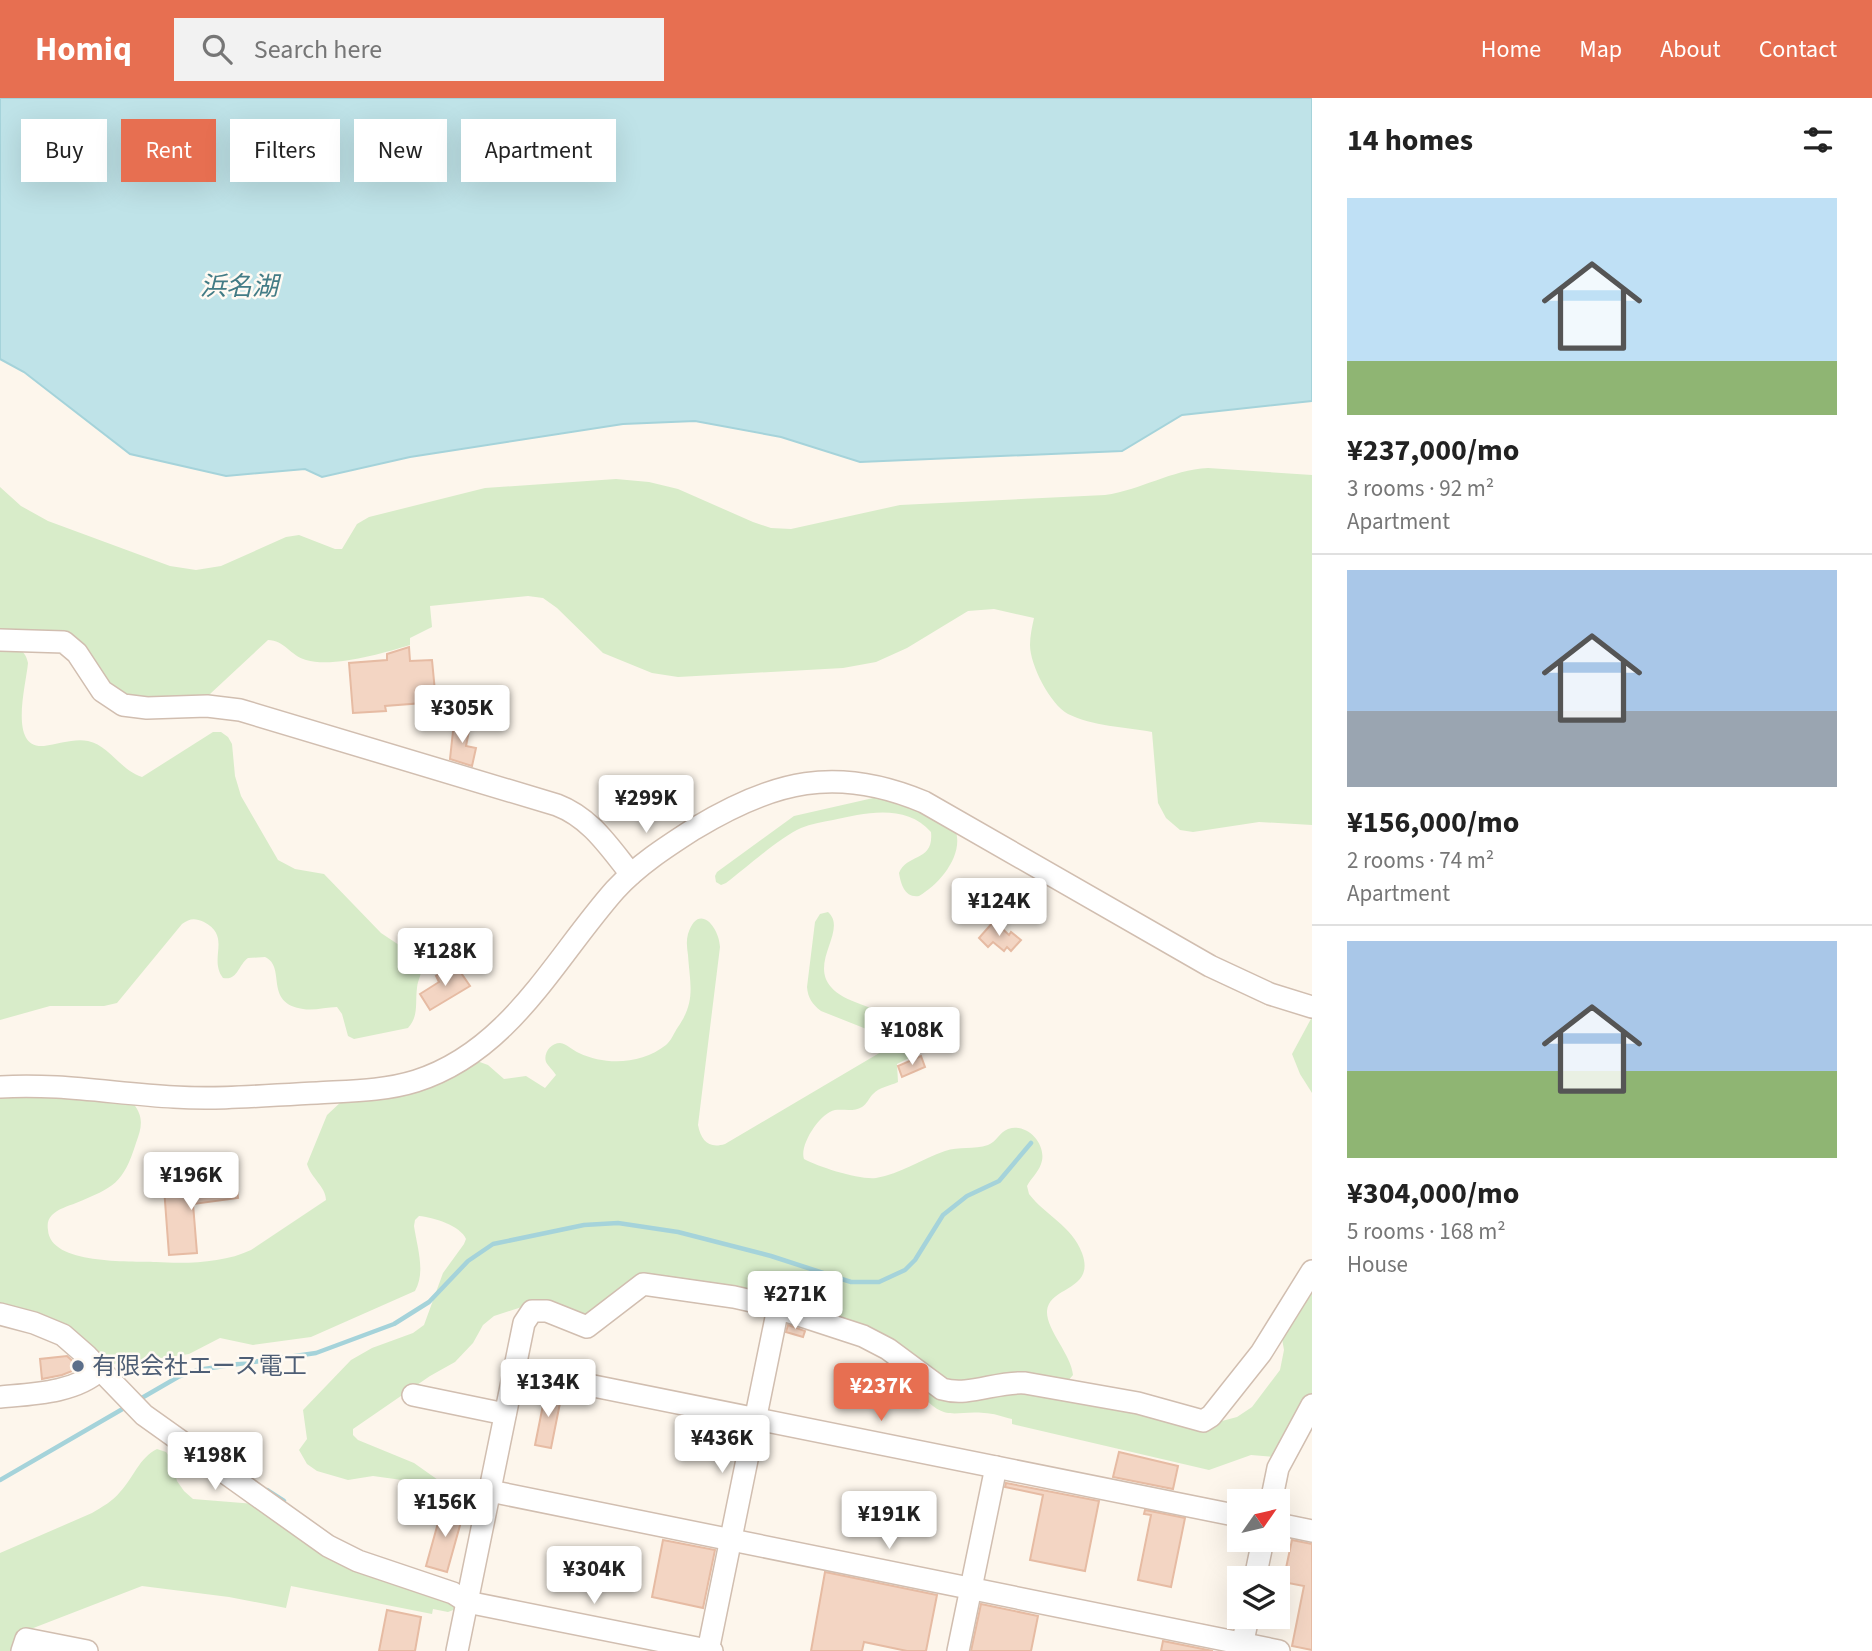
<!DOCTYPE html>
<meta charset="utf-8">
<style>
:root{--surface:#fff;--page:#f2f2f2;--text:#222;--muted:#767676;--line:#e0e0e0;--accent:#e76f51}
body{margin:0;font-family:"Source Sans 3","Noto Sans JP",sans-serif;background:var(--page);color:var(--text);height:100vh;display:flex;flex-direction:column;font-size:26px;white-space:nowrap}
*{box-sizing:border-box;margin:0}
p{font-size:23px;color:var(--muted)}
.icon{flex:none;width:38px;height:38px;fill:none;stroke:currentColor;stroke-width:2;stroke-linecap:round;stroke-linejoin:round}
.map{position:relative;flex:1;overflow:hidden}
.sheet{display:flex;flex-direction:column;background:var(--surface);width:560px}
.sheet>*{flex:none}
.banner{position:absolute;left:21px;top:21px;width:665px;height:63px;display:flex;gap:14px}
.needle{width:46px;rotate:56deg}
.tools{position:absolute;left:1227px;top:1391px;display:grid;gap:14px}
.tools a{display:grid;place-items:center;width:63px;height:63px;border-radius:0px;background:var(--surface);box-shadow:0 7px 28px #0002;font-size:35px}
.price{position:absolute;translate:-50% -60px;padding:0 16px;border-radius:7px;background:#fff;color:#222;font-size:23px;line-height:46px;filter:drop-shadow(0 2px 4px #0008)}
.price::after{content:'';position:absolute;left:50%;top:42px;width:21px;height:16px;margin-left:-10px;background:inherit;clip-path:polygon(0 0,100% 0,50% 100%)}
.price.selected{background:var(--accent);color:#fff}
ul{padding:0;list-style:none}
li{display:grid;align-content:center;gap:14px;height:371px;padding:0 35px}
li+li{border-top:2px solid var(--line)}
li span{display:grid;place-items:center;height:217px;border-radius:0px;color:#555}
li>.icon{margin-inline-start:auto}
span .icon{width:126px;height:126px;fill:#fffc;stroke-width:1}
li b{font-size:30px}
h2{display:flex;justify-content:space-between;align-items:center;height:84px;padding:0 35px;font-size:30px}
.pill{padding:0 24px;border-radius:0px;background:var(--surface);box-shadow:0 7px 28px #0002;font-size:24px;line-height:63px}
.pill.selected{background:var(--accent);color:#fff}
header{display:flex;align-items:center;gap:42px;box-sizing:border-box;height:98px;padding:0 35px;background:var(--accent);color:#fff}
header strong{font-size:33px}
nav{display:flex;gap:38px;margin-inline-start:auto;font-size:24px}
.search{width:490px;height:63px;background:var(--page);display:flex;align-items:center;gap:18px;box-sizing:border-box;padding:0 24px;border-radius:0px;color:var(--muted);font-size:26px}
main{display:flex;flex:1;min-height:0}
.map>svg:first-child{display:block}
.green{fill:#d8ecc9}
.water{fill:#bfe3e8;stroke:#a5d3da;stroke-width:2}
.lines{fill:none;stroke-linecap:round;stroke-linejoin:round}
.stream{stroke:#a5d3da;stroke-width:4.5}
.building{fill:#f3d5c3;stroke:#e6bba3;stroke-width:2}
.minor-casing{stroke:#d1beb0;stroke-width:24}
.minor{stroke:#fff;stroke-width:21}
.service-dot{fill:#5c6f8a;stroke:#fffaf3;stroke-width:2.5}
.labels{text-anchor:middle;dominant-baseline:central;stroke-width:5;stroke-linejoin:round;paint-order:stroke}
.service-label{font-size:24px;fill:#4e5e75;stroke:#fffaf3;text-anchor:start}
.water-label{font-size:26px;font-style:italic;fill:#437c86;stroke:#fffaf3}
</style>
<header>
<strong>Homiq</strong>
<div class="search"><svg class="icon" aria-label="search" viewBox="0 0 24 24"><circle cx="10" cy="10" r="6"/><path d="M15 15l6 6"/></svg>Search here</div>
<nav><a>Home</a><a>Map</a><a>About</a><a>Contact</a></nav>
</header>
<main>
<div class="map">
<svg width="1312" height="1553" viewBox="0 0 1312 1553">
<rect width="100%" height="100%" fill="#fdf6ec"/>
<g class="green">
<path d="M1208,370L1312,377V727L1259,724L1193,734L1180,732L1166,720L1158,705L1152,634C1125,629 1092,628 1068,616C1050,606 1030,567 1030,547C1030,538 1032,529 1034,520L994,511L968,513L907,550L876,564L843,570L678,579L652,575L603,555L557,510L543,500L528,498L430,508L432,529L410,540V547C384,555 333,570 306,562C291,558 284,542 268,542L210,596C192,604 130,608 114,596C105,589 89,563 81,552L0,537V389L21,408L48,423L170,468L196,472L221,468L286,439L299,437L335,451H342L357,426L369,419L485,390L616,381L649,384L678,391L753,424L771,430L791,431L900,407L1105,397C1141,392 1171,372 1208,370Z"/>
<path d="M0,548C15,550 25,549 28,565C26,588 8,651 44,648C58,646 75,640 88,643C110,648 120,672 142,679L213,634H221L228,639L232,646L235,678L241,698L278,762L295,771L324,776L381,835L420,861C425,873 418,879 417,890C415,905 419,918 408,930L354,941L348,938L342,916L337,909C326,909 314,913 303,911C263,905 287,869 265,859L248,860C238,867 238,883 223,880C208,860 232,839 204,824C195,820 190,820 182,826L117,905L104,908H50L0,922Z"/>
<path d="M882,698L902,703L955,731C965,756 940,786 919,798C905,800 901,787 899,775C907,755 934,764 931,734C906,705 864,715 833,722C822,724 811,726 801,730C780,739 746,770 726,785L721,787L716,784L715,778L717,774L794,718Z"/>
<path d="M828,814C848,832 809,864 831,889C851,913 918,912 923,949L919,955L897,966L898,984C890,988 879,989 873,996C869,1000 867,1006 862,1009C854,1014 844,1011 835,1012C820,1015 799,1047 804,1061C819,1069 859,1082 876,1080C900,1076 922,1061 945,1053C959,1048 974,1052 988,1047C996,1044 1000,1034 1008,1031C1028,1024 1048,1048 1041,1066C1038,1075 1031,1080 1027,1088L1029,1096C1045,1117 1072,1128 1082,1155C1096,1193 1049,1188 1047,1213C1046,1232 1071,1256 1073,1277L1067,1284L952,1289L891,1246L646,1182L591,1220L531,1206L494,1218L483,1227L473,1245L455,1264L430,1278L353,1331V1337L358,1342L414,1365L448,1389L461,1391L466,1397L464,1400L458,1403L409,1383L373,1378L348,1382L317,1373L307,1366L299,1352L307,1341L303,1312L351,1262L372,1250L413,1235L424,1227L443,1175L464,1146L466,1141C461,1128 433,1119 419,1118L415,1122L414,1128C417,1149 426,1174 415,1193L311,1239L253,1247L220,1240L189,1256L126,1265L113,1266L101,1261L0,1211V996L21,995L133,1005C144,1019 142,1029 136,1045C123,1086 114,1089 76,1105C68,1108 58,1111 52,1117C48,1121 47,1126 48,1132C50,1167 130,1163 156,1164C186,1166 224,1165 251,1152L326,1102C326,1089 311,1080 307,1066L327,1017L342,1003L477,963L488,967L504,981L526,978L545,990L556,977C553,972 548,968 546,964C543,955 551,945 560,945C567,946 572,952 579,955C606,968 642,966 666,947C671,943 674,935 678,929C696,903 690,887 688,857C687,850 686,843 688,836C698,804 719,828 720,849L698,1027C701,1043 709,1051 725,1046L881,954L885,948V941L879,936L821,913C812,906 808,900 807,889L815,824L820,816Z"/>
<path d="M1312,919V995L1300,976L1292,956Z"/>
<path d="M1312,1183V1296L1280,1354L1275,1359L1251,1357L1209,1372L1012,1326V1321C1003,1319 993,1315 984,1315C955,1312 945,1325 921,1296L923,1290L926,1289L1010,1290L1203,1328L1237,1319L1252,1309L1280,1272L1284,1252L1281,1235Z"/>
<path d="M157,1351L166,1354L171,1361L177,1383L184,1393L193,1401L255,1406L454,1503L456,1511L448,1514L433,1511L432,1516L291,1488L286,1510L229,1499L142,1488L23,1534L16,1553H0V1455L92,1415C102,1409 113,1403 120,1394C134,1379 139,1360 157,1351Z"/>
</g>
<path class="water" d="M0,0H1312V303L1182,317L1122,353L860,364L781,339L695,323L623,326L410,359L322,379L305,371L226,378L130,356L24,274L0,261Z"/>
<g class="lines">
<g class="stream">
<path d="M140,1301L178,1279L197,1272L316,1255L394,1226L429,1204L468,1163L493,1146L584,1127L618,1125L678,1134L771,1158L851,1184H879L905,1172L915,1162L943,1117L967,1098L999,1083L1031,1045"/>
<path d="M0,1382L126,1309"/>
<path d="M267,1392L284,1403"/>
</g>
</g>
<g class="building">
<path d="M409,549L410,563L432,562L436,604L385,608L386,613L353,615L349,565L387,562V556Z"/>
<path d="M454,624L470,628L466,648L476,650L472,668L450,661Z"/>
<path d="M994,823L1009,837L1011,834L1021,842L1011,853L1007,849L1004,853L993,844L988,849L979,840Z"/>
<path d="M453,868L457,873L459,872L470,888L430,912L420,896L439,884L436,878Z"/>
<path d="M921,958L925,969L902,979L898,968Z"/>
<path d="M236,1082L238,1100L193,1106L197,1155L169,1157L164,1090Z"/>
<path d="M788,1227L805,1233L803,1239L786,1234Z"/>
<path d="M67,1258L80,1270L62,1277L42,1281L40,1261Z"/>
<path d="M546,1292L562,1295L551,1350L535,1347Z"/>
<path d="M1119,1354L1178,1368L1173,1391L1113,1379Z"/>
<path d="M1006,1385L1099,1403L1085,1473L1030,1462L1043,1397L1005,1389Z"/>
<path d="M443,1407L464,1413L447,1474L426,1468Z"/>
<path d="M1145,1412L1185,1420L1171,1489L1138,1482L1151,1417L1144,1416Z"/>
<path d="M663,1442L715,1452L703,1510L652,1499Z"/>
<path d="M1292,1442L1312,1446V1552L1292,1548L1304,1488L1283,1484Z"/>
<path d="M825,1474L937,1497L926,1553H907L864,1544L862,1553H811Z"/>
<path d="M981,1506L1038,1518L1031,1553H971Z"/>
<path d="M387,1512L421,1519L415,1553H379Z"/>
<path d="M1163,1543L1213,1553H1161Z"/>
</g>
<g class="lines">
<g class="minor-casing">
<g id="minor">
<path d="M0,542L64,544L77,555L102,593L123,607L147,610L207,608L240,612L557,707C591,720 609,749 631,776"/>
<path d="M0,989C58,985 116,996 174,999C221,1002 269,997 317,995C350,993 384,993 416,983C510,953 554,861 615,792C638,767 666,749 694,731C773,683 836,667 924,704L1210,868L1270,896L1312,909"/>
<path d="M0,1216L34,1225L63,1237L87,1258L144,1317L328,1448L358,1463L453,1495L467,1504L712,1553"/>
<path d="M514,1272L1239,1418"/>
<path d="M413,1297L505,1316"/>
<path d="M0,1299C32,1296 75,1295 100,1272"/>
<path d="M490,1393L1279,1553"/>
<path d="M1271,1404L1278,1370L1312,1307"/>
<path d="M1278,1426L1312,1433"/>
<path d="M1255,1480L1263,1442"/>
<path d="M22,1553L26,1541L87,1553"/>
<path d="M457,1553L524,1225L532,1213H547L587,1229L643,1186L734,1199L765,1206L863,1238L888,1251L942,1291C969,1299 997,1283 1025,1285L1138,1305L1203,1323L1211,1318L1261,1255L1312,1173"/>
<path d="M708,1553L778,1210"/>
<path d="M958,1553L996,1369"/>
<path d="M1241,1553L1248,1519"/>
</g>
</g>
<use href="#minor" class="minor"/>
</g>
<circle class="service-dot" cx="78" cy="1268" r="7"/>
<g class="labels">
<g class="service-label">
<text x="92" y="1268">有限会社エース電工</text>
</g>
<g class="water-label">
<text x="239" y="188">浜名湖</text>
</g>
</g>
</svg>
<div class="tools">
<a><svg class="needle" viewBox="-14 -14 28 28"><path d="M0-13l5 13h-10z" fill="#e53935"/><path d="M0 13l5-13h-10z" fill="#767676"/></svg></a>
<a><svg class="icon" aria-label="layers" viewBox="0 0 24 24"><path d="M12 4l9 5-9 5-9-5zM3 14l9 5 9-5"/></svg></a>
</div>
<b class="price" style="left:462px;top:647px">¥305K</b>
<b class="price" style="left:646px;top:737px">¥299K</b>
<b class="price" style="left:999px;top:840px">¥124K</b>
<b class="price" style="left:445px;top:890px">¥128K</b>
<b class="price" style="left:912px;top:969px">¥108K</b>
<b class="price" style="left:191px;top:1114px">¥196K</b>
<b class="price" style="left:795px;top:1233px">¥271K</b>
<b class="price" style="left:548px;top:1321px">¥134K</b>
<b class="price selected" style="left:881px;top:1325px">¥237K</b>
<b class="price" style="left:722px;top:1377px">¥436K</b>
<b class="price" style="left:215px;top:1394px">¥198K</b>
<b class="price" style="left:445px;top:1441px">¥156K</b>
<b class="price" style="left:889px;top:1453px">¥191K</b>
<b class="price" style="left:594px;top:1508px">¥304K</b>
<div class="banner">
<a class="pill">Buy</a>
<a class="pill selected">Rent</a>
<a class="pill">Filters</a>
<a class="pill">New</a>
<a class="pill">Apartment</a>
</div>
</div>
<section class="sheet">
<h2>14 homes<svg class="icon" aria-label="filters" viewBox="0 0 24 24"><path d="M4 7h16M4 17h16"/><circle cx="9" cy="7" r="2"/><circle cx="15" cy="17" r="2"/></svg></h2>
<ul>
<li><span style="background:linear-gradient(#bfe0f5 75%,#8fb573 0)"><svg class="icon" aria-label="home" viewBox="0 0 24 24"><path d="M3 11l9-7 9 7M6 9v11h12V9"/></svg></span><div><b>¥237,000/mo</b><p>3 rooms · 92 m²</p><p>Apartment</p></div></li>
<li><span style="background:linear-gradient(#a9c7e8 65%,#9aa5b1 0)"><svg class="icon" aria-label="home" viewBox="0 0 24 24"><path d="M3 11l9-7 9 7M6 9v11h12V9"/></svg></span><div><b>¥156,000/mo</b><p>2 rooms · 74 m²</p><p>Apartment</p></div></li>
<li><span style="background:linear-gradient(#a9c7e8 60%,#8fb573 0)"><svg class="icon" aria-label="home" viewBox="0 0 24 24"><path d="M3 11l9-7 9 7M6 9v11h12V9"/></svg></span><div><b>¥304,000/mo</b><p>5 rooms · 168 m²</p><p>House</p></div></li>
</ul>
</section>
</main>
